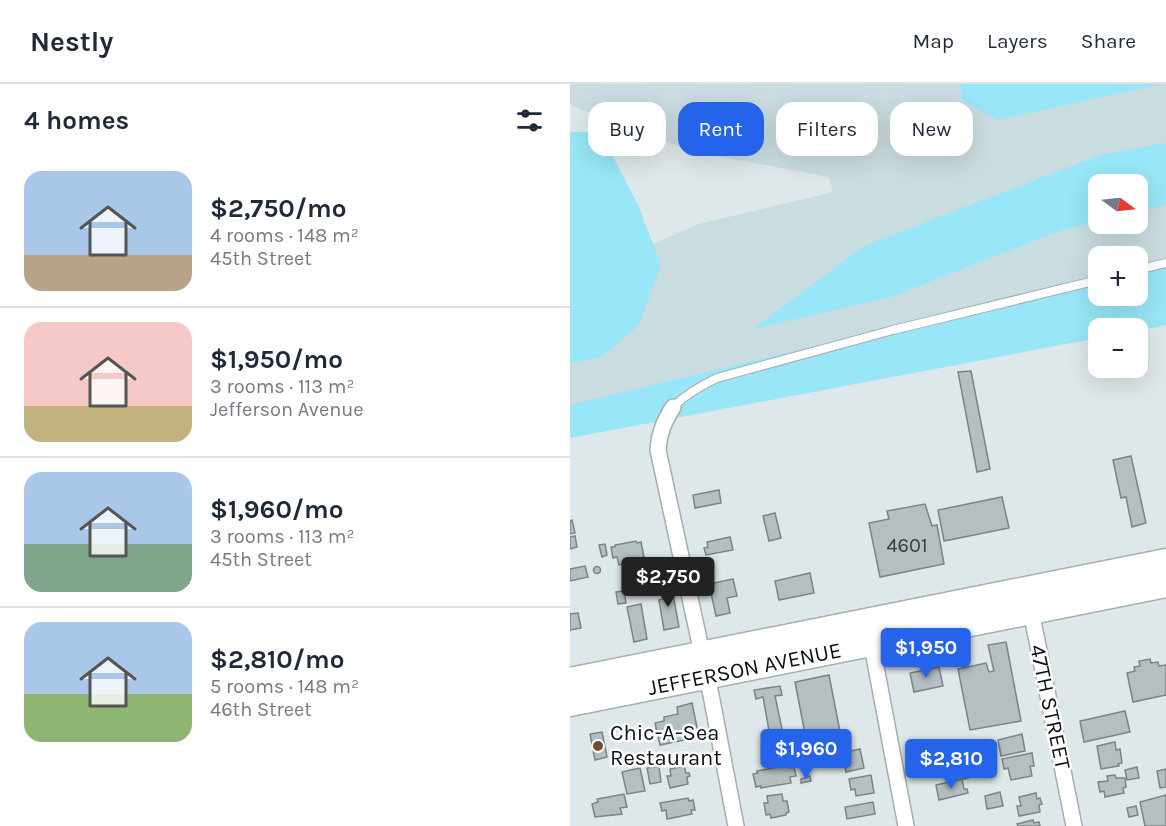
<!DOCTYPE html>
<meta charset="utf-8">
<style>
:root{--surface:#fff;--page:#f2f2f3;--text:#1f2937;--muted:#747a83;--line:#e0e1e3;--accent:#2563eb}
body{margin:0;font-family:Karla,sans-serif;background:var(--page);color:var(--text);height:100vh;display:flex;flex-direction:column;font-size:22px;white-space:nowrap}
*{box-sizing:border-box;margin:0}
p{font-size:20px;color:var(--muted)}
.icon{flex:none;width:33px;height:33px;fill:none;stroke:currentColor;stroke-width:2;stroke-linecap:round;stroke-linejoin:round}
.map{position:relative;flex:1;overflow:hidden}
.drawer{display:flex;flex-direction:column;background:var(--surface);width:570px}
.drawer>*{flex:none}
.hud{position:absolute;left:18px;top:18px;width:488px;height:54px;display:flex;gap:12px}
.needle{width:39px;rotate:105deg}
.tools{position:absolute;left:518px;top:90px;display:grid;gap:12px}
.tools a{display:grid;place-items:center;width:60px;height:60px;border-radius:12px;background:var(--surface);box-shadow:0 6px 24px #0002;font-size:30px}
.price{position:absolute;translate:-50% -51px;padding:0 14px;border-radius:6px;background:var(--accent);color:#fff;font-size:20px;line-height:39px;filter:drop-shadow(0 2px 3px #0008)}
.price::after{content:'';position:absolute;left:50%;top:36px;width:18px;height:14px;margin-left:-9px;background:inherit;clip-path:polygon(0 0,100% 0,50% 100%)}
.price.active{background:#222;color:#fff}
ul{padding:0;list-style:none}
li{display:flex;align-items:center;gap:18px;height:150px;padding:0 24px}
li+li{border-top:2px solid var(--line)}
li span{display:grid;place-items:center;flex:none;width:168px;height:120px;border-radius:18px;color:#555}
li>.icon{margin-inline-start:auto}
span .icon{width:72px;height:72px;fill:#fffc;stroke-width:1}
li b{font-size:26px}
h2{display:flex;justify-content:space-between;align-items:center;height:72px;padding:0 24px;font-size:26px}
.pill{padding:0 21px;border-radius:18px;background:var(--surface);box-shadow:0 6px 24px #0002;font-size:21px;line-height:54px}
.pill.active{background:var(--accent);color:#fff}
header{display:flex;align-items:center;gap:36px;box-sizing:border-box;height:84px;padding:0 30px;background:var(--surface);border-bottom:2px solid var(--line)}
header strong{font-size:28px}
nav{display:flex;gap:33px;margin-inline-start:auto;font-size:21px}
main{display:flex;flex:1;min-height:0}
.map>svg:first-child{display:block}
.built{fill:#c9dce0;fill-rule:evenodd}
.green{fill:#98e6f7}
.building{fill:#b5bec0;stroke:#7b8486;stroke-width:1.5}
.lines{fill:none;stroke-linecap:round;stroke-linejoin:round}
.lane-casing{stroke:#a5aeb0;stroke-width:10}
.street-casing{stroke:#a5aeb0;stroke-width:18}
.primary-casing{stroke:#a5aeb0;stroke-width:27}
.lane{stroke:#fff;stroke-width:8}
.street{stroke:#fff;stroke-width:15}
.primary{stroke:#fff;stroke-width:24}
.poi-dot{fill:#734d29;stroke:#fff;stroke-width:2}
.labels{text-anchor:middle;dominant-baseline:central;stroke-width:5;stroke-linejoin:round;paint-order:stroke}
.number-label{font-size:20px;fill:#363c3c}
.street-label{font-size:22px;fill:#0c1010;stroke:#fff}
.poi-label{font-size:22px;fill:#0c1010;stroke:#fff;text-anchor:start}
</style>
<header>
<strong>Nestly</strong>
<nav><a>Map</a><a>Layers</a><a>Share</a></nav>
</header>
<main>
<section class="drawer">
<h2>4 homes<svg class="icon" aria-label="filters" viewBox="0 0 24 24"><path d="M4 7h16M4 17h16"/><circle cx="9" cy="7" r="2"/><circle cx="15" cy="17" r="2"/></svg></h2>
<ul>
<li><span style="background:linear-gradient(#a9c7e8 70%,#b9a48a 0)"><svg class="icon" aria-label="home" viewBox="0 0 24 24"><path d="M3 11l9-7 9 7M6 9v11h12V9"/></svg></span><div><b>$2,750/mo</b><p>4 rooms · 148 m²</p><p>45th Street</p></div></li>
<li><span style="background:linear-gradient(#f6c9c9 70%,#c2b280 0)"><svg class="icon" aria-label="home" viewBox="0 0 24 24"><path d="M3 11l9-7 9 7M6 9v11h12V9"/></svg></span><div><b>$1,950/mo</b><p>3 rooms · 113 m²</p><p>Jefferson Avenue</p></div></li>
<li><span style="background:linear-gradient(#a9c7e8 60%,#7fa58c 0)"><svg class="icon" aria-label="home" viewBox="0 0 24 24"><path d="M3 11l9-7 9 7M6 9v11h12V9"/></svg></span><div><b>$1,960/mo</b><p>3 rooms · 113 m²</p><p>45th Street</p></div></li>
<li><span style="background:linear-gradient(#a9c7e8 60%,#8fb573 0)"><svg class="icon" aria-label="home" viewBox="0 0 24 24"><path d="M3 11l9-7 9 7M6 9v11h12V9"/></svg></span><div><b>$2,810/mo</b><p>5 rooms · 148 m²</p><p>46th Street</p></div></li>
</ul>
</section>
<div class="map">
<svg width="596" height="742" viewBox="0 0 596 742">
<rect width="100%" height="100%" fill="#dee7e9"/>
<path class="built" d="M0,0H596V202L567,208V172H528V212L0,322V196L129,140L263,108L259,93L120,67L0,21ZM528,100H567V140H528Z"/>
<g class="green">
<path d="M390,0H592L428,36L393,17Z"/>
<path d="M0,48H30L68,121L91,181L69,241L31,273L0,279Z"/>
<path d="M596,59V121L567,128V100H528V138L492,146L321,213L183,245L294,162L530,71Z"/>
<path d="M596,178V241L567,247V244H528V254L0,354V321L528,194V212H567V185Z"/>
</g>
<g class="building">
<path d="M401,287L420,385L407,388L388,288Z"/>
<path d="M561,372L576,439L562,443L556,413L551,414L543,376Z"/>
<path d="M149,406L151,419L125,424L123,411Z"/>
<path d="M432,413L439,444L374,457L368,426Z"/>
<path d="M355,420L362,442L367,441L374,480L310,493L299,439L319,435L317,427Z"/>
<path d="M205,429L211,454L199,457L193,432Z"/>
<path d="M2,436L5,449L0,450V437Z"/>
<path d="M5,452L7,463L0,465V453Z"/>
<path d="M160,453L163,466L136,471L134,464L138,463L137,458Z"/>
<path d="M66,457L67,459L71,458L74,473L70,474L71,477L49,481L47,473L43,474L41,463H45V461Z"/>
<path d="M35,460L37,471L32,473L29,461Z"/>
<path d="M15,482L18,493L0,497V485Z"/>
<circle cx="27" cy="486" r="3.5"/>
<path d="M240,489L244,509L209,516L205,497Z"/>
<path d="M163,495L167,512L157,514L160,529L146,532L139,500Z"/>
<path d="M101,500L109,543L94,546L89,516L93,515L90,502Z"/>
<path d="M54,507L56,519L48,520L46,508Z"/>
<path d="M71,520L77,555L64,558L57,523Z"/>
<path d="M8,529L11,544L0,546V530Z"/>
<path d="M436,558L451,637L400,646L388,585L416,579L419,588L424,587L418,561Z"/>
<path d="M580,575L581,579L588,578L589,582L596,581V611L563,618L557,589L565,587L564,583L570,582L569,577Z"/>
<path d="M369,583L373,602L344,608L340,589Z"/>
<path d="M259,591L272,658L238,665L225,598Z"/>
<path d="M210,602L212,611L205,612L213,650L200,652L193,613L186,615L184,606Z"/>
<path d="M122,619L129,653L90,661L85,639L94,637V633L108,630L107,623Z"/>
<path d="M555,627L560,648L514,658L510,637Z"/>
<path d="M32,648L37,673L25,676L20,650Z"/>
<path d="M452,650L455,667L431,672L428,656Z"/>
<path d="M545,658L546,666L550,665L552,679L548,680L549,682L531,685L527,662Z"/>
<path d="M290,665L294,684L276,688L272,669Z"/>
<path d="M462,669L464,682H460L462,692L441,696L438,684L434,685L432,675Z"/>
<path d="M419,677L420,685L410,686L409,680Z"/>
<path d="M219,681V684L224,683L226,692L220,693L221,699L191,704V702L186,703L183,690L188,689L187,687Z"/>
<path d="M89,682L91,698L80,700L77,684Z"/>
<path d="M114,682L116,689H119L120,692L117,693L118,700L100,704L97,692H101L100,685Z"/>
<path d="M403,682L405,692L394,695L391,685Z"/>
<path d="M567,683L569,694L557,696L555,686Z"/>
<path d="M70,684L75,707L57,710L52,688Z"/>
<path d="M596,685V703L590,704L587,687Z"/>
<path d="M301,691L304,709L286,712L285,705L281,706L279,695Z"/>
<path d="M545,691L546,694H555L556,703L553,704L554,709L535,713L534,707L530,708L528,698L538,697L537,692Z"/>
<path d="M240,692L241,697L231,699V695Z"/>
<path d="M392,695L394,705H397L398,709L369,716L366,701Z"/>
<path d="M430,708L433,722L417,725L415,712Z"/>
<path d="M466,709L467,715L470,714L472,720L469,721L470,728L449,732L447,722H451L449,713Z"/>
<path d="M54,710L57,723L50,724L52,730L25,733L22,720L28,718L27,715Z"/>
<path d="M212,710L213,717H217L219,728L216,729V731L201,734L200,730L196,731L194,719H198L197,712Z"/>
<path d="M596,711V742H575L570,718Z"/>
<path d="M118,714L119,717L123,716L125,726H121L122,730L97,735L96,726L92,727L90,719Z"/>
<path d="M303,718L305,730L277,735L275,723Z"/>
<path d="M566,722L568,731L559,733L557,724Z"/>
<path d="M463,736L464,739L469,738L470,742H448L447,740Z"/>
</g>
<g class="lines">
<g class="lane-casing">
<g id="lane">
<path d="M567,186L596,179"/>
<path d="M103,323C116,310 130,302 147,294L323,246L528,196"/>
</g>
</g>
<g class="street-casing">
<g id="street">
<path d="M103,323C94,338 89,349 88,366L141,611L166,742"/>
<path d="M460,522L504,742"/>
<path d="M300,551L336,742"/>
</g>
</g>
<g class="primary-casing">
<g id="primary">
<path d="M0,596L596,477"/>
<path id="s1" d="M0,620L596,501"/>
</g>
</g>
<use href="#lane" class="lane"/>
<use href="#street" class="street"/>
<use href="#primary" class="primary"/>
</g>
<circle class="poi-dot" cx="28" cy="662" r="6"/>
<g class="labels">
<g class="number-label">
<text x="337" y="461">4601</text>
</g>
<g class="street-label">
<text stroke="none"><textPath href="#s1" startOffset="178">JEFFERSON AVENUE</textPath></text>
<text transform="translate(480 623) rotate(78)">47TH STREET</text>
</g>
<g class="poi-label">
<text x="40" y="649">Chic-A-Sea<tspan x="40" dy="25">Restaurant</tspan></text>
</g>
</g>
</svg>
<div class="tools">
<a><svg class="needle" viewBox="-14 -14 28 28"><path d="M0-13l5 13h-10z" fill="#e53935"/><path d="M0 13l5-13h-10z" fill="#747a83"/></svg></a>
<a>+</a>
<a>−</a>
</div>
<b class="price active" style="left:98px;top:524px">$2,750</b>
<b class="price" style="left:356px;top:595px">$1,950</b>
<b class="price" style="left:236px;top:696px">$1,960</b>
<b class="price" style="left:381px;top:706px">$2,810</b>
<div class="hud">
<a class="pill">Buy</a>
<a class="pill active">Rent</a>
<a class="pill">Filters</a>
<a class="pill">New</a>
</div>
</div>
</main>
